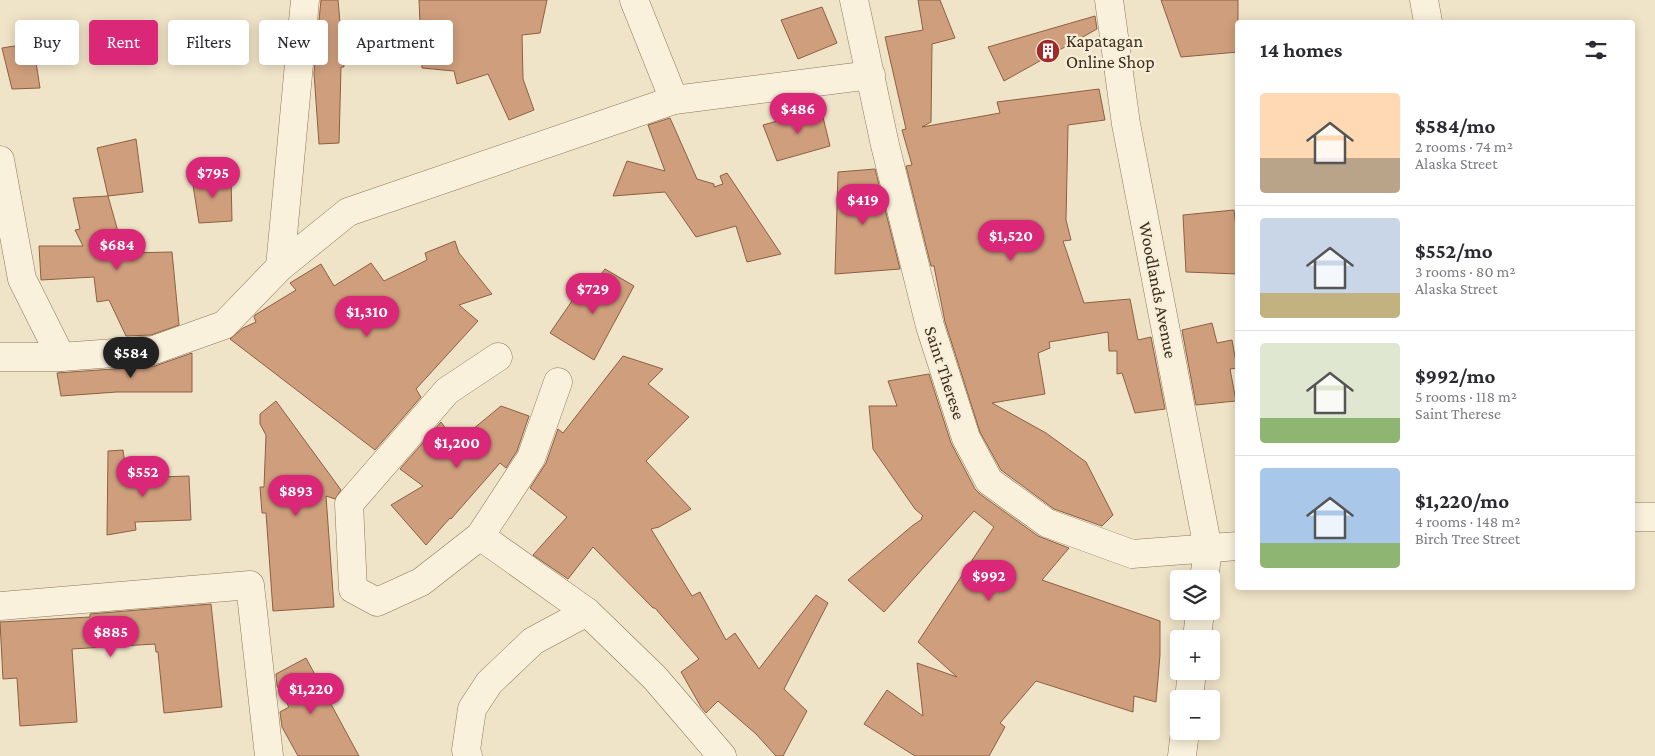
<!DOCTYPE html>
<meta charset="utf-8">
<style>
:root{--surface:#fff;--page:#f7f7f7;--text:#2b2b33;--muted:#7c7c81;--line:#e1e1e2;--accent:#db2777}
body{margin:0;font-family:"Crimson Pro",serif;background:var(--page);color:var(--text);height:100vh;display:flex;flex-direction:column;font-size:19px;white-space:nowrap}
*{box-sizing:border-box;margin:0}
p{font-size:16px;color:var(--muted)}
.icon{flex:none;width:28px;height:28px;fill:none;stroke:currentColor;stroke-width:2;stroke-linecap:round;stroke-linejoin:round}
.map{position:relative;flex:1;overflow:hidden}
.side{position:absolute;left:1235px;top:20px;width:400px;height:570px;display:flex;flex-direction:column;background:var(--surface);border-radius:5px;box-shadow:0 2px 12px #0003}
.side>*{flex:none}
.banner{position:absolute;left:15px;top:20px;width:475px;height:45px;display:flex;gap:10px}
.controls{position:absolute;left:1170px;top:570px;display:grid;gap:10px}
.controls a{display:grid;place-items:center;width:50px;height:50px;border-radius:5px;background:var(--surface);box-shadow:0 2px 12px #0003;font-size:25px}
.price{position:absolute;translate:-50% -42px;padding:0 11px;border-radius:18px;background:var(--accent);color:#fff;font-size:16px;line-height:32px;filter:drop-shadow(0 1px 2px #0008)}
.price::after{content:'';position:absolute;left:50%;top:30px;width:15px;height:11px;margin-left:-8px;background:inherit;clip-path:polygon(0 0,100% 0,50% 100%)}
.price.on{background:#222;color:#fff}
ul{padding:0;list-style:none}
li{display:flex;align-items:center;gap:15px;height:125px;padding:0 25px}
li+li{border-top:1px solid var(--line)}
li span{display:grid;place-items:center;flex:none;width:140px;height:100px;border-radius:5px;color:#555}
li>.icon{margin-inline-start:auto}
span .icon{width:60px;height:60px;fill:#fffc;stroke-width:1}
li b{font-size:21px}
h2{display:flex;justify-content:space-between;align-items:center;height:60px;padding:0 25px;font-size:21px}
.pill{padding:0 18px;border-radius:5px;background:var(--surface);box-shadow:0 2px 12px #0003;font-size:18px;line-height:45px}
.pill.on{background:var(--accent);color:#fff}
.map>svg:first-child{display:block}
.building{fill:#cf9f7d;stroke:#8d5f41}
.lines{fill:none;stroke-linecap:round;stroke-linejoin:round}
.street-casing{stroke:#8d765c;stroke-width:29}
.street{stroke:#faf1dc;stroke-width:28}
.labels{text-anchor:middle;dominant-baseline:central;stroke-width:4.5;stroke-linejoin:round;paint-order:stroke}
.poi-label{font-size:18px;fill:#3d2e20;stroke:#f7eed8;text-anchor:start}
.street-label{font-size:18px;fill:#3d2e20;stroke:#f7eed8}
</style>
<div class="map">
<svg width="1655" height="756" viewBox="0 0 1655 756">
<rect width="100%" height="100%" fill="#f0e4c8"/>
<g class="building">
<path d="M321,0H338L344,67H341L339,143L319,144L314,73Z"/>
<path d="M419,0H547L540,33L522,35L523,79L534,110L509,120L488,74L457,84L454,71L422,68Z"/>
<path d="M918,0H940L955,38L932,44L931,122L922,127L1000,113L997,102L1099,89L1105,120L1068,125L1066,220L1071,240L1063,241L1084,303L1130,299L1138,340L1151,337L1165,409L1135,413L1122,373L1117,374V351H1109L1108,332L1049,342L1050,348L1038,353L1045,394L992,403L1046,433L1086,462L1113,515L1102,526L1054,509L1001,470L980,432L945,322L934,266H931L906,166L912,165L902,130L906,129L885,37L923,30Z"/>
<path d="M1161,0H1238V52L1181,57Z"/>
<path d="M822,7L837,43L798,59L781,20Z"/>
<path d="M1095,16L1097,29L1004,81L988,47Z"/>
<path d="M33,43L40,88L12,89L2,48Z"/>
<path d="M821,109L830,146L777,161L763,125Z"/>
<path d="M670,118L697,179L714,184V187L723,184L720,176L727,173L781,254L747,262L736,226L696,237L665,192L613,196L627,161L665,171L648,125Z"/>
<path d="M136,139L143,192L108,196L97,148Z"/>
<path d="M875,169L900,269L835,274L838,172Z"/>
<path d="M231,177L232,221L199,223L192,179Z"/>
<path d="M108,196L124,253L172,252L179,325L151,335L126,336L109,300L97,302L94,277L41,280L39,246H83L75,230L80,229L73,198Z"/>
<path d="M1234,210L1238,246V274L1186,272L1183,215Z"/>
<path d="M455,241L459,253L492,294L459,305L478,321L416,389L421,397L375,450L230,339L243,328L256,322L254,317L255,315L296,290L290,283L321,264L334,286L371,263L384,281L427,260L425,253Z"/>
<path d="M605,269L634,286L594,360L550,333L574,298L579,302Z"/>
<path d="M1212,323L1217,343L1232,340L1237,368L1230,369L1236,401L1196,405L1182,330Z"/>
<path d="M192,353V392H117L61,396L57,373L155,366Z"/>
<path d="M623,356L663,369L648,384L689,417L646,461L691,509L659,527L651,529L692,596L700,592L726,640L735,633L759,669L816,595L828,603L784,689L807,711L783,756H776L756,734L718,701L706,713L701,707L681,672L699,659L655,608H653L593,547L568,579L533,555L567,517L530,488L546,463L558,429L563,433Z"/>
<path d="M929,374L951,443L975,489L980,494L1038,536L1069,548L1042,580L1160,621V655L1156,702L1134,696L1133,712L1036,681L1000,723L1005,727L989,756H915L864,724L887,690L923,716L917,663L957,677L918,642L994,527L974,511L884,612L848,580L912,526L922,519L921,518L923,516L915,509L873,449L869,406H897L888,381Z"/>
<path d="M276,401L341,490L335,499L326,496L334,607L273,611L266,513H262L260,487H264L266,435L260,424V414Z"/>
<path d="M501,406L529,416L517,451L506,468L500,463L451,519L450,518L426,545L391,505L423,486L400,469L441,422L456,443Z"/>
<path d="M123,450L127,478L189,476L191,520L135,522L136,530L107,535L108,451Z"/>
<path d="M211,604L222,707L164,713L158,652H156L155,644L72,649L77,722L20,726L17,678L3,679L0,622L90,617V614Z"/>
<path d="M306,658L359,756H298L282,727L280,712L289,707L277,686L276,674Z"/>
</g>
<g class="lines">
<g class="street-casing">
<g id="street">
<path d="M634,0L674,100"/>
<path d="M854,0L885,145L930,326L966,438L989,481L1047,523L1132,554L1238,546"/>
<path d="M1109,0L1126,124L1208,549L1204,579"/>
<path d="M1424,0L1428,22"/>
<path d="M0,160L22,279L61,357"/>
<path d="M280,267L305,0"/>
<path d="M0,357H61L154,350L224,325L280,267L348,212L674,100L871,75"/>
<path d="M498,357L447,391L349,504L353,589L377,602L421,582L480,536L531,458L558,382"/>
<path d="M1632,517H1655"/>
<path d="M480,536L587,612L655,678L722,756"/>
<path d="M0,606L250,585L269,756"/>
<path d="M1197,639L1200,611"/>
<path d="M1189,699L1192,671"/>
<path d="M468,756L466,750L472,709L489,683L533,641L587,612"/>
<path d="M1182,756L1185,731"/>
</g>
</g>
<use href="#street" class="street"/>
</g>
<defs>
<g id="building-disc" transform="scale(1.25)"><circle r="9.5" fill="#9e2a2b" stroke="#f7eed8"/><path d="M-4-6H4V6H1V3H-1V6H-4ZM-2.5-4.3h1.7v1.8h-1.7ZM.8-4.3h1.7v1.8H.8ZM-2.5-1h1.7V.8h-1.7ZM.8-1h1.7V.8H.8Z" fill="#fff"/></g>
</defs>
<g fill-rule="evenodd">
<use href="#building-disc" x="1048" y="51"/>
</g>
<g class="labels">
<g class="poi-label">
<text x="1066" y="41">Kapatagan<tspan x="1066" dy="21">Online Shop</tspan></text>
</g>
<g class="street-label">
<text transform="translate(1158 290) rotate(79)">Woodlands Avenue</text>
<text transform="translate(945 373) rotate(72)">Saint Therese</text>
</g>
</g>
</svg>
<div class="controls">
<a><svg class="icon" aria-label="layers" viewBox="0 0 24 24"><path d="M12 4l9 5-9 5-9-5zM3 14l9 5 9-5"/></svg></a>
<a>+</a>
<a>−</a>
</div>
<b class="price" style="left:798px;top:135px">$486</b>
<b class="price" style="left:213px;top:199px">$795</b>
<b class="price" style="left:863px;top:226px">$419</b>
<b class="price" style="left:1011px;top:262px">$1,520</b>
<b class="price" style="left:117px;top:271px">$684</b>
<b class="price" style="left:593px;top:315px">$729</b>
<b class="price" style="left:367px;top:338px">$1,310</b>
<b class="price on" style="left:131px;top:379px">$584</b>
<b class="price" style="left:457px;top:469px">$1,200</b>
<b class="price" style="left:143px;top:498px">$552</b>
<b class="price" style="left:296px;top:517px">$893</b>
<b class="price" style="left:989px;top:602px">$992</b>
<b class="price" style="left:111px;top:658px">$885</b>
<b class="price" style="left:311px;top:715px">$1,220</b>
<div class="banner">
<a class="pill">Buy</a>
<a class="pill on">Rent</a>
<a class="pill">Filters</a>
<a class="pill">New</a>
<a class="pill">Apartment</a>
</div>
<section class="side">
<h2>14 homes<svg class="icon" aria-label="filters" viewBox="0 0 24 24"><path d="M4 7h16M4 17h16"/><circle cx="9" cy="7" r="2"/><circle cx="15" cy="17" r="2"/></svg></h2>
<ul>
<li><span style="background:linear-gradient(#ffd9b3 65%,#b9a48a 0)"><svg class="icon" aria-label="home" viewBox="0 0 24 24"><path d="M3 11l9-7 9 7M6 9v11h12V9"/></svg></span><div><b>$584/mo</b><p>2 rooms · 74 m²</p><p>Alaska Street</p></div></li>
<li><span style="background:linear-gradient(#c9d6e8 75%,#c2b280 0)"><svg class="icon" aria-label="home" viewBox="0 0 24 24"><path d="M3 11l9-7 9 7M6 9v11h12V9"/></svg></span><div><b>$552/mo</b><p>3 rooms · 80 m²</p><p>Alaska Street</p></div></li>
<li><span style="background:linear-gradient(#dfe7d0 75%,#8fb573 0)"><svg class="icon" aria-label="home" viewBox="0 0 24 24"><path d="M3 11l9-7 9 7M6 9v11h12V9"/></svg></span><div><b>$992/mo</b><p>5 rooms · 118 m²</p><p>Saint Therese</p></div></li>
<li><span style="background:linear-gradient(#a9c7e8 75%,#8fb573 0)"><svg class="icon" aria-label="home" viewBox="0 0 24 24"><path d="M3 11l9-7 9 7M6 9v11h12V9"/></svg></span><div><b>$1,220/mo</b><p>4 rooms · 148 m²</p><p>Birch Tree Street</p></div></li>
</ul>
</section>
</div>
